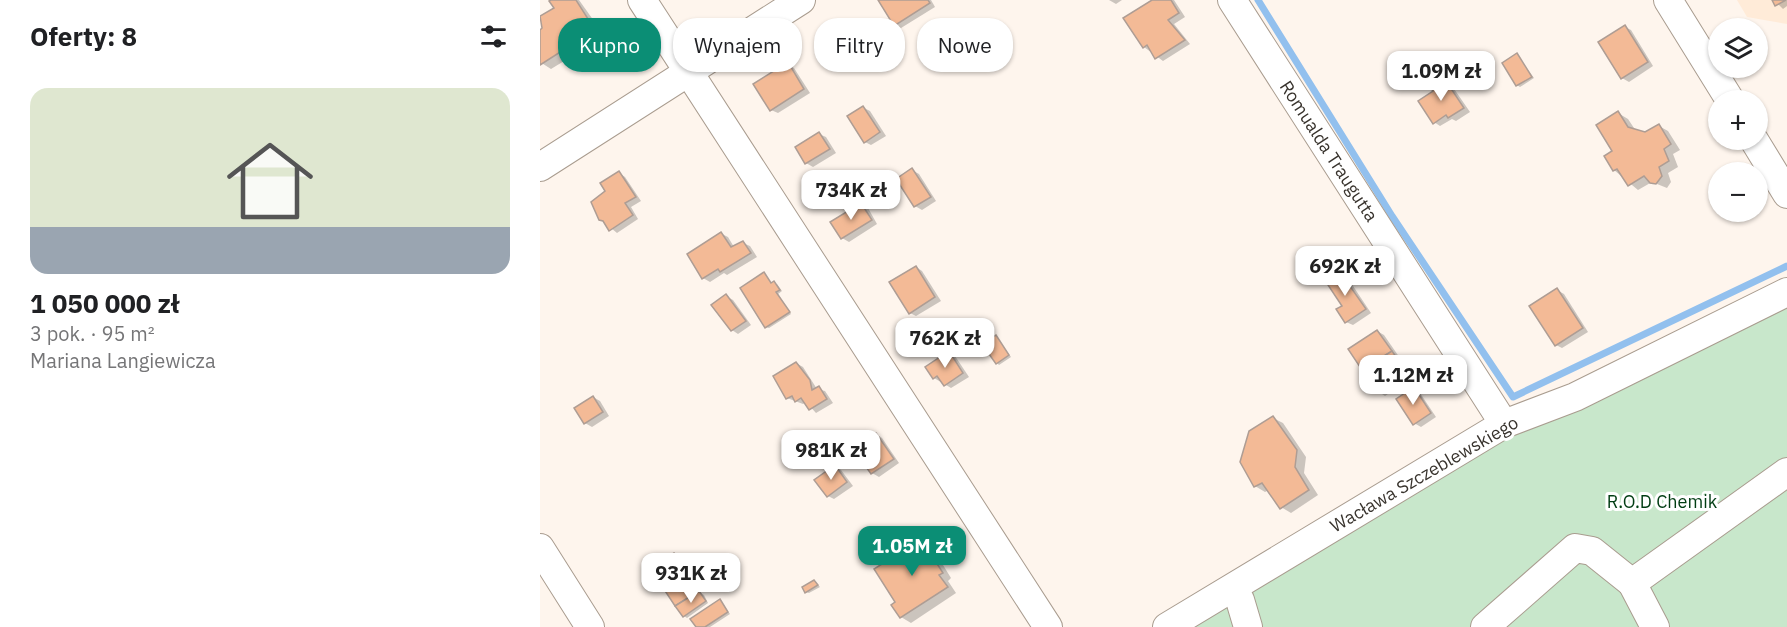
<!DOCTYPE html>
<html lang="pl">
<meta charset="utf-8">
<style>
:root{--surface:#fff;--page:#f6f6f6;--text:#202124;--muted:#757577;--accent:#0b8e75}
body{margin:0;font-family:"IBM Plex Sans",sans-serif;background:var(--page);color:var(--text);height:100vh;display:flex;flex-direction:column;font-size:22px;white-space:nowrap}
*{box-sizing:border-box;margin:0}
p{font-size:20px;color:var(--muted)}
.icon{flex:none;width:33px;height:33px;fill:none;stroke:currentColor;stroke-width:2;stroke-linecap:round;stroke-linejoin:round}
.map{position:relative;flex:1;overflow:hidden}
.details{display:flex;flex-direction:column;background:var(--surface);width:540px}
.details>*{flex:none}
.guide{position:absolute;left:18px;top:18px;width:570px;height:54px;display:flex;gap:12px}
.buttons{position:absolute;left:1168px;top:18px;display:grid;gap:12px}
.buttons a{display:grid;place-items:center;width:60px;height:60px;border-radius:50%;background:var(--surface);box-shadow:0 2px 4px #0004;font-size:30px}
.price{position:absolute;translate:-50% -51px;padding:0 14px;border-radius:12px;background:#fff;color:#222;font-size:20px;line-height:39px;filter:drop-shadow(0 2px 3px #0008)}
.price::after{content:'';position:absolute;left:50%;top:36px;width:18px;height:14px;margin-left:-9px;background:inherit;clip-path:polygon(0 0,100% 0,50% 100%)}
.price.active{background:var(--accent);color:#fff}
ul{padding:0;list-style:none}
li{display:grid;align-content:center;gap:12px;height:318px;padding:0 30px}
li span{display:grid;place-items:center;height:186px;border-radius:18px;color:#555}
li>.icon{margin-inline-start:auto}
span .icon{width:108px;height:108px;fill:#fffc;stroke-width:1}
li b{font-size:26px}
h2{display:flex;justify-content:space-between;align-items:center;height:72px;padding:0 30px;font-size:26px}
.pill{padding:0 21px;border-radius:24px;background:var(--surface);box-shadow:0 2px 4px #0004;font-size:21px;line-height:54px}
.pill.active{background:var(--accent);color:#fff}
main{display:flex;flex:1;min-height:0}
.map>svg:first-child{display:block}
.built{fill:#ffebd8}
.green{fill:#c8e7cb}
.shadow{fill:#0003}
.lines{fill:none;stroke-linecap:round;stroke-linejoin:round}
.stream{stroke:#92c0ee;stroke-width:7}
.building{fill:#f3ba96;stroke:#ae9d94;stroke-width:1.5}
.minor-casing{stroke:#a99c8f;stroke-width:30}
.minor{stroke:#fff;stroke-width:28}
.labels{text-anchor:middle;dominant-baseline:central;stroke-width:6;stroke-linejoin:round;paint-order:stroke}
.street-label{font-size:18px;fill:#38332d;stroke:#fff}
.park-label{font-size:18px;fill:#013d13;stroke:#fff}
</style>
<main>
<section class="details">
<h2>Oferty: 8<svg class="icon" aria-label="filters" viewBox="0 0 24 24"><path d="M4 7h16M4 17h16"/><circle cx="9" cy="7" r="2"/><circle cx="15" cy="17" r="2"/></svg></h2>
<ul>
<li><span style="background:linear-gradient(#dfe7d0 75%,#9aa5b1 0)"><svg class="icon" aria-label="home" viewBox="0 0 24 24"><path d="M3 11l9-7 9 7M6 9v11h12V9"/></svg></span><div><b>1 050 000 zł</b><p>3 pok. · 95 m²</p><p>Mariana Langiewicza</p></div></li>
</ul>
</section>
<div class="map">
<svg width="1247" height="627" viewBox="0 0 1247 627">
<rect width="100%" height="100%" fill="#fef5ed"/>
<path class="built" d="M1197,0H1247V24L1207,17Z"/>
<path class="green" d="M1247,306V627H636L970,432Z"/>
<g class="shadow">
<path d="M14,0H39L59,28L29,47L34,55L11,69L0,62V32L4,29L0,18L16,8Z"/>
<path d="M340,0H391L395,7L361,28L355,25Z"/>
<path d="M569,0H582L576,4Z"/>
<path d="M614,0H634L645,17L634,24L650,44L623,61L604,47Z"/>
<path d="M1234,0H1247V6L1243,9Z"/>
<path d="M1085,27L1091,30L1113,66L1089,82L1082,78L1060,42Z"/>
<path d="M977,55L994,78L980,87L977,85Z"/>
<path d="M248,64L254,68L270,93L238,113L231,110Z"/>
<path d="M904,79L910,83L930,112L916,121L912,119L900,126L894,122L895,91Z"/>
<path d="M324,108L330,111L346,136L331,145L325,142Z"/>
<path d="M1078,113L1088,119L1096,131L1105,134L1119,126L1128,131L1140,150L1133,154L1138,167L1128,173L1131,182L1127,188L1112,182L1098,190L1074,170Z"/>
<path d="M279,134L286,137L296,153L273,167L266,163L257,148Z"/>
<path d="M372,170L379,174L396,201L382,210L375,206L358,179Z"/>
<path d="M79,173L85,177L101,201L91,207L98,219L77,233L60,219Z"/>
<path d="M321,205L328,208L337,224L309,242L302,238Z"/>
<path d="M182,234L188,237L194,247L203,243L210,246L217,257L187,275L184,273L170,282L163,278Z"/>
<path d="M376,267L382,271L401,301L376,316L370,313Z"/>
<path d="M798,271L805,274L831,313L813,325L806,322Z"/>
<path d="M224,274L232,284H237L242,291L238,294L251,314L229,328L226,327Z"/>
<path d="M1017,290L1024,294L1048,332L1022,348L1016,345Z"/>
<path d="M186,296L193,300L211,325L198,334L192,330Z"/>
<path d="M837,331L844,335L873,377L845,396L839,392Z"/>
<path d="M456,336L471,357L459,365L457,363Z"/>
<path d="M409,353L415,356L429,377L411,388L394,378Z"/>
<path d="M256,363L263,367L277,389L285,391L293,403L276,413L266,402L263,404L247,398Z"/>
<path d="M874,389L880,393L896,417L881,427L874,423Z"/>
<path d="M53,397L60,401L69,416L52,427L45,423Z"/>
<path d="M733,418L743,423L766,457L764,473L778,495L751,513L741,507L729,490L725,492L715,486Z"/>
<path d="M336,434L342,438L359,463L339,477L332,473L315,448Z"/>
<path d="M295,467L301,470L313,486L294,499L288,496Z"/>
<path d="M386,538L396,543L408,562L403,565L411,578L408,581L416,593L371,623L361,617L357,603Z"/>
<path d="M134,555L140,558L162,590L153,585L152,588L164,595L168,603L147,618L144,616Z"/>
<path d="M274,581L280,587L269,593L266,592Z"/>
<path d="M180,601L190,614L170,627H157Z"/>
</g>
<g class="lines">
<path class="stream" d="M718,0L852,216L973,397L1247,266"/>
</g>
<g class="building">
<path d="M11,0H36L50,22L20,42L25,49L0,65V30L2,28L0,16L14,8L9,1Z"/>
<path d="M338,0H388L390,3L354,26Z"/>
<path d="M612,0H631L639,13L628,20L645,40L615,59L607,45L603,48L583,18Z"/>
<path d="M1232,0H1246L1235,6Z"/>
<path d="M1085,25L1108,62L1081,79L1058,42Z"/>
<path d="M977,53L992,77L976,86L962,63Z"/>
<path d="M248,62L264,89L230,111L213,84Z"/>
<path d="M904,78L924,108L908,118L906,115L893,124L878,101L893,91L890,87Z"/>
<path d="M323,106L340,132L324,143L307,116Z"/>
<path d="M1078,111L1088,127L1105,132L1119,124L1131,144L1124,149L1129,161L1119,167L1122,176L1116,184L1110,183L1104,176L1088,186L1077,169L1073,171L1064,156L1072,151L1056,125Z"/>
<path d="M279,132L290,149L265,164L255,147Z"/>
<path d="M372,168L391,197L374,207L356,179Z"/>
<path d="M79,171L96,197L85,203L93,215L69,231L63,221L59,220L51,202L65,191L60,183Z"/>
<path d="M321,203L332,220L301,239L290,222Z"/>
<path d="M181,232L191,247L203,241L211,253L180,272L178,269L162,279L147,254Z"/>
<path d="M376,266L395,297L369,314L349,282Z"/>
<path d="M798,269L826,309L805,323L796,309L802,306L784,279Z"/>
<path d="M224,272L231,283L234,281L240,290L236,292L250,312L225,328L200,288Z"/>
<path d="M1017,288L1043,328L1015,346L989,306Z"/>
<path d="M186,294L206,321L191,331L171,305Z"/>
<path d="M837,330L852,351L822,370L808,349Z"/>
<path d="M456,335L469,355L456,364L442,344Z"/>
<path d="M409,351L423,373L404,386L397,376L393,379L385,367Z"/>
<path d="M852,351L867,373L838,393L822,370Z"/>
<path d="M256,362L270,380L272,390L279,386L287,399L269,410L261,398L255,402L252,396L246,399L233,376Z"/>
<path d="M874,387L891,413L873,425L856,399Z"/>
<path d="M53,396L63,412L44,424L34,408Z"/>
<path d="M733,416L757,450L755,467L769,490L740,509L722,483L714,487L700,462L709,431Z"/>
<path d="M336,433L354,459L331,474L313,448Z"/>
<path d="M295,465L307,482L287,497L274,480Z"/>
<path d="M386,536L399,557L394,559L403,573L399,575L408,587L360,618L351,605L355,602L334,569Z"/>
<path d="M134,553L159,591L135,606L110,568Z"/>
<path d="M274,580L278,585L265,593L262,587Z"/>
<path d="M159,591L166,601L143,617L135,606Z"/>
<path d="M180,599L188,612L165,627H156L150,619Z"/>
</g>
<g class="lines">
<g class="minor-casing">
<g id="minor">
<path d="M102,0L508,627"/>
<path d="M692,0L964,424"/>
<path d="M1128,0L1190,100"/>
<path d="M1214,140L1247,194"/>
<path d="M0,167L261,0"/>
<path d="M0,548L50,627"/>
<path d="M1092,583L1115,627"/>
<path d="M700,600L708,627"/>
<path d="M627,627L964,424L1035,397L1247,292"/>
<path d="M945,627L1035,548L1052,551L1092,583L1247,472"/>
</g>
</g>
<use href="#minor" class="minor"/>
</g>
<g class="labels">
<g class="street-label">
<text transform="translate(789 151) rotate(57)">Romualda Traugutta</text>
<text transform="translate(884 474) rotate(-30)">Wacława Szczeblewskiego</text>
</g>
<g class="park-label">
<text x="1122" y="501">R.O.D Chemik</text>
</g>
</g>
</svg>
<div class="buttons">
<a><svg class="icon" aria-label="layers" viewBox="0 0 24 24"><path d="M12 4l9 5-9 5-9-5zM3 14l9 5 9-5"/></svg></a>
<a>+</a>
<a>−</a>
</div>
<b class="price" style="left:901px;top:102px">1.09M zł</b>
<b class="price" style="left:311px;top:221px">734K zł</b>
<b class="price" style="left:805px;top:297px">692K zł</b>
<b class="price" style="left:405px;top:369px">762K zł</b>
<b class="price" style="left:873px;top:406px">1.12M zł</b>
<b class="price" style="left:291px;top:481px">981K zł</b>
<b class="price active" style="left:372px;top:577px">1.05M zł</b>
<b class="price" style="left:151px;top:604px">931K zł</b>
<div class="guide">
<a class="pill active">Kupno</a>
<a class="pill">Wynajem</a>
<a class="pill">Filtry</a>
<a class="pill">Nowe</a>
</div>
</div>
</main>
